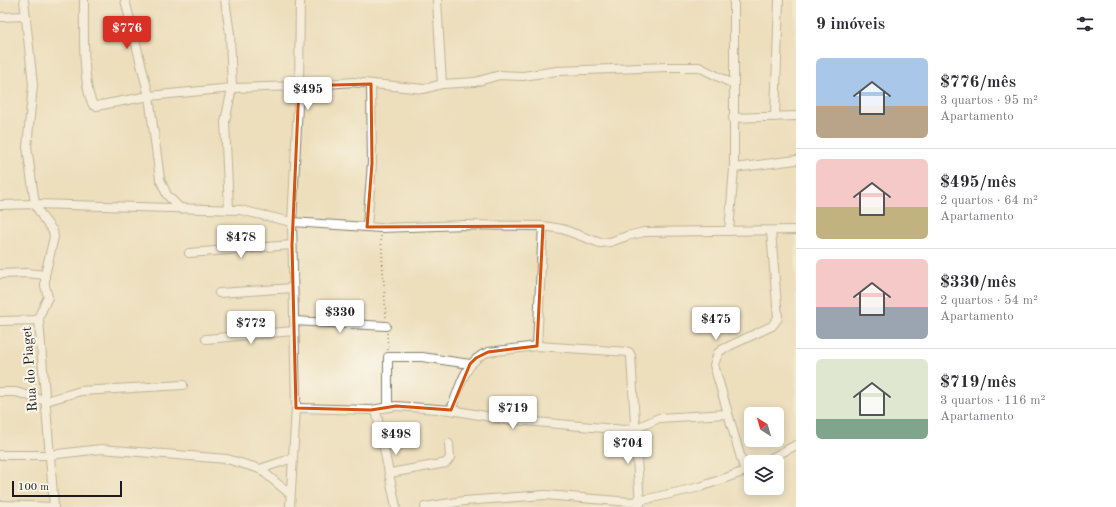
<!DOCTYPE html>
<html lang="pt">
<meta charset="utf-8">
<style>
:root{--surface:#fff;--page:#f2f2f3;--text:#2b2b33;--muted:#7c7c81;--line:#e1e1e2;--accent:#d93025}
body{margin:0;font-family:"Old Standard TT",serif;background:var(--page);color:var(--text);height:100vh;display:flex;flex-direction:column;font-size:15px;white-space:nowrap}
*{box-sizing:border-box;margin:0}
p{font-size:13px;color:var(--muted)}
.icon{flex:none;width:22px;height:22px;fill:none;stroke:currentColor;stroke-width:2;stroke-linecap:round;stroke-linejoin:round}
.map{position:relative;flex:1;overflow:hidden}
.drawer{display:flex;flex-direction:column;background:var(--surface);width:320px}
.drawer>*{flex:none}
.needle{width:26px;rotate:323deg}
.buttons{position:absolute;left:744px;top:407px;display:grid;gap:8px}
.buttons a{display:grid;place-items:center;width:40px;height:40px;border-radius:6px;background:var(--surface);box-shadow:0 2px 10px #0003;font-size:20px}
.scale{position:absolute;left:12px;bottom:10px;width:110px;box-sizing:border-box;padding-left:4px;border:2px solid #1c1c1c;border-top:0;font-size:11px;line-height:14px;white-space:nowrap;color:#1c1c1c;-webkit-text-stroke:3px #fbf7ec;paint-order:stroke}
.price{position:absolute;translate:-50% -34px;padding:0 9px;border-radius:4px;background:#fff;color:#222;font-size:13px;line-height:26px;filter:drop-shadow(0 1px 2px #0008)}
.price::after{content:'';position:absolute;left:50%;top:24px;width:12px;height:9px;margin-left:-6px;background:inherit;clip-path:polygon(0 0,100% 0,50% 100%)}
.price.active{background:var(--accent);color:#fff}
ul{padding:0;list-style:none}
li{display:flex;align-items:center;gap:12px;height:100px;padding:0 20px}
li+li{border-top:1px solid var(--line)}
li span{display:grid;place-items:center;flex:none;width:112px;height:80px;border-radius:6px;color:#555}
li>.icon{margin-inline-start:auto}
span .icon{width:48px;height:48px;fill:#fffc;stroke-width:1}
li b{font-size:17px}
h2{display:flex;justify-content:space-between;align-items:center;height:48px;padding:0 20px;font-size:17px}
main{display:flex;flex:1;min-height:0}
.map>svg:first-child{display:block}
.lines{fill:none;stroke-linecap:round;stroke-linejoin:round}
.street-casing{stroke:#847e6c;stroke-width:10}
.path{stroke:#847e6c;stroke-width:1.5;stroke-dasharray:1 3;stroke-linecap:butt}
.street{stroke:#fff;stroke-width:8}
.marked{fill:none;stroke:#d4530e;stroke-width:3;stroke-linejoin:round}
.labels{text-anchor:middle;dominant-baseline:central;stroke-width:4;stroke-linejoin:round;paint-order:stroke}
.street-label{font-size:14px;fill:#1c1c1c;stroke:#fbf7ec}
</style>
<main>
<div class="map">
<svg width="796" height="507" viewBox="0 0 796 507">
<rect width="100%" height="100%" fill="#fbf7ec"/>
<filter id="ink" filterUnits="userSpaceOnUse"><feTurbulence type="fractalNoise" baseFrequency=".025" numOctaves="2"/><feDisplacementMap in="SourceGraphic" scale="8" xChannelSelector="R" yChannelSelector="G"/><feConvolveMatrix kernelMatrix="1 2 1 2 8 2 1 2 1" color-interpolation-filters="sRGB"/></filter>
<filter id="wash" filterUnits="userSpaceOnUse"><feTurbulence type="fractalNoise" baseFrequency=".012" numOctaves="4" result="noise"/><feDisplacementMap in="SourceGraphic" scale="16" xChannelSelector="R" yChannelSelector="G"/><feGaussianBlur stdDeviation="0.9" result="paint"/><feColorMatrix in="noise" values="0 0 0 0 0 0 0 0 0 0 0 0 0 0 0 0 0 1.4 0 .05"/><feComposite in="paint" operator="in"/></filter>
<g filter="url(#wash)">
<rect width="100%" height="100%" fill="#eddfbc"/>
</g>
<g filter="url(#ink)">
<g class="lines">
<g class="street-casing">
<g id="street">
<path d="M24,0L33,85L27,147L35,204L43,218L53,231L54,237L45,275V286L48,297L40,314L39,320L54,507"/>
<path d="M84,0C84,24 82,85 93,105L96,106L149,96L232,88L299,86L353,82L424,89L442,84L475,82L500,75L523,76L557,71L668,67H699L733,84"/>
<path d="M125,0L149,96L160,179L167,195L181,209"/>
<path d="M225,0L230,34L232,88L225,122L229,209"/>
<path d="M437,0L442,84"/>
<path d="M0,17L25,16"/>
<path d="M775,117L779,0"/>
<path d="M733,118L796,116"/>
<path d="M734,168L796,160"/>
<path d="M0,205L35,204L240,210L292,222L381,228L465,225L543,226L562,229L600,243L610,242L627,236L644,232L796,230"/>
<path d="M367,227L372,163L371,84"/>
<path d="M729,231L734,168V0"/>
<path d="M189,253L292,245"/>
<path d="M0,274L27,273L45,275"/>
<path d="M219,293L293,288"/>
<path d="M0,321L39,320"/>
<path d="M294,321L386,326"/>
<path d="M206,339L294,331"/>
<path d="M537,346L543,226"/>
<path d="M0,392H16L46,401L81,391L183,385"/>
<path d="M388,406V357H422L470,364"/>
<path d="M296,408L371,410L396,406L451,410L502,419L625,430L637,428L659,418L727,414"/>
<path d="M376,410L396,507"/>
<path d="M451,410C459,389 465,360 488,352L537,346L629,352L631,356L640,507"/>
<path d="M0,455H49L101,449L227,459L260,469L290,494"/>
<path d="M764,462L796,445"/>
<path d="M260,469L293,458"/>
<path d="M745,472L714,365L718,353L723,349L772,326L778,318L771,231"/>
<path d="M390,473L446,463L450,458L449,444"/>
<path d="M0,505L52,507"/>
<path d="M290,507L296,408L292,222L299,86L300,0"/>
<path d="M425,507L464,501L545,495L630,502L639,501L700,487L751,469"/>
</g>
</g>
<g class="path">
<path d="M381,236L386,318"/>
<path d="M387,333L388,350"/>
</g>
<use href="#street" class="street"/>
</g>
</g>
<path d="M0 0H796V507H0ZM371,84L372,163L367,227L543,226L537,346L488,352L476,358L470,364L451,410L396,406L371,410L296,408L292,245L299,86Z" fill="#eddfbc" fill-opacity=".55" fill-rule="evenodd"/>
<path class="marked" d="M371,84L372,163L367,227L543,226L537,346L488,352L476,358L470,364L451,410L396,406L371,410L296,408L292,245L299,86Z"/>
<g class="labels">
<g class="street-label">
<text transform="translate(30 369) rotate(-94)">Rua do Piaget</text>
</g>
</g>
</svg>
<div class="buttons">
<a><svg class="needle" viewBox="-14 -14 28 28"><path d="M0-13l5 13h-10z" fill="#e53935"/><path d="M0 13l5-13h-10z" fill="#7c7c81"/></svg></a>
<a><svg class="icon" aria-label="layers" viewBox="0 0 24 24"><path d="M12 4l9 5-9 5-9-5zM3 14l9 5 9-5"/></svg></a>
</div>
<div class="scale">100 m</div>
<b class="price active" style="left:127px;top:50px">$776</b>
<b class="price" style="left:308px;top:111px">$495</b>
<b class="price" style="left:241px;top:259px">$478</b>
<b class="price" style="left:340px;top:334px">$330</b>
<b class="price" style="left:716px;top:341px">$475</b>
<b class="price" style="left:251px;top:345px">$772</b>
<b class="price" style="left:513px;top:430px">$719</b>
<b class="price" style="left:396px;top:456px">$498</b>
<b class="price" style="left:628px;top:465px">$704</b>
</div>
<section class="drawer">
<h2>9 imóveis<svg class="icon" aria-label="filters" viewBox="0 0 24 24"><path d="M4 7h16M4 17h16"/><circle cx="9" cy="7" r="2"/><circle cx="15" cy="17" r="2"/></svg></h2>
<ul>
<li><span style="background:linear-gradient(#a9c7e8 60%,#b9a48a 0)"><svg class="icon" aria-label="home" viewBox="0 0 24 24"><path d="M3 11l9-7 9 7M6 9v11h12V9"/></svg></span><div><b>$776/mês</b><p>3 quartos · 95 m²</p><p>Apartamento</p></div></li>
<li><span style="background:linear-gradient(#f6c9c9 60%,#c2b280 0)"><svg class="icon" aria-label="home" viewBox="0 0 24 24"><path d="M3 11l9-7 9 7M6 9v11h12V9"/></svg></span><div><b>$495/mês</b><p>2 quartos · 64 m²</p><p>Apartamento</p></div></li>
<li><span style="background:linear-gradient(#f6c9c9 60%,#9aa5b1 0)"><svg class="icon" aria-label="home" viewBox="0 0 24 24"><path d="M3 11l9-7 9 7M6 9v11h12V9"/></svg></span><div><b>$330/mês</b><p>2 quartos · 54 m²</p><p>Apartamento</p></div></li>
<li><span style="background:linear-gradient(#dfe7d0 75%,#7fa58c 0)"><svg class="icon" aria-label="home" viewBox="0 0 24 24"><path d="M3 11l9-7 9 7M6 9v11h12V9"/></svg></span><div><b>$719/mês</b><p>3 quartos · 116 m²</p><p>Apartamento</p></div></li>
</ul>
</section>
</main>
